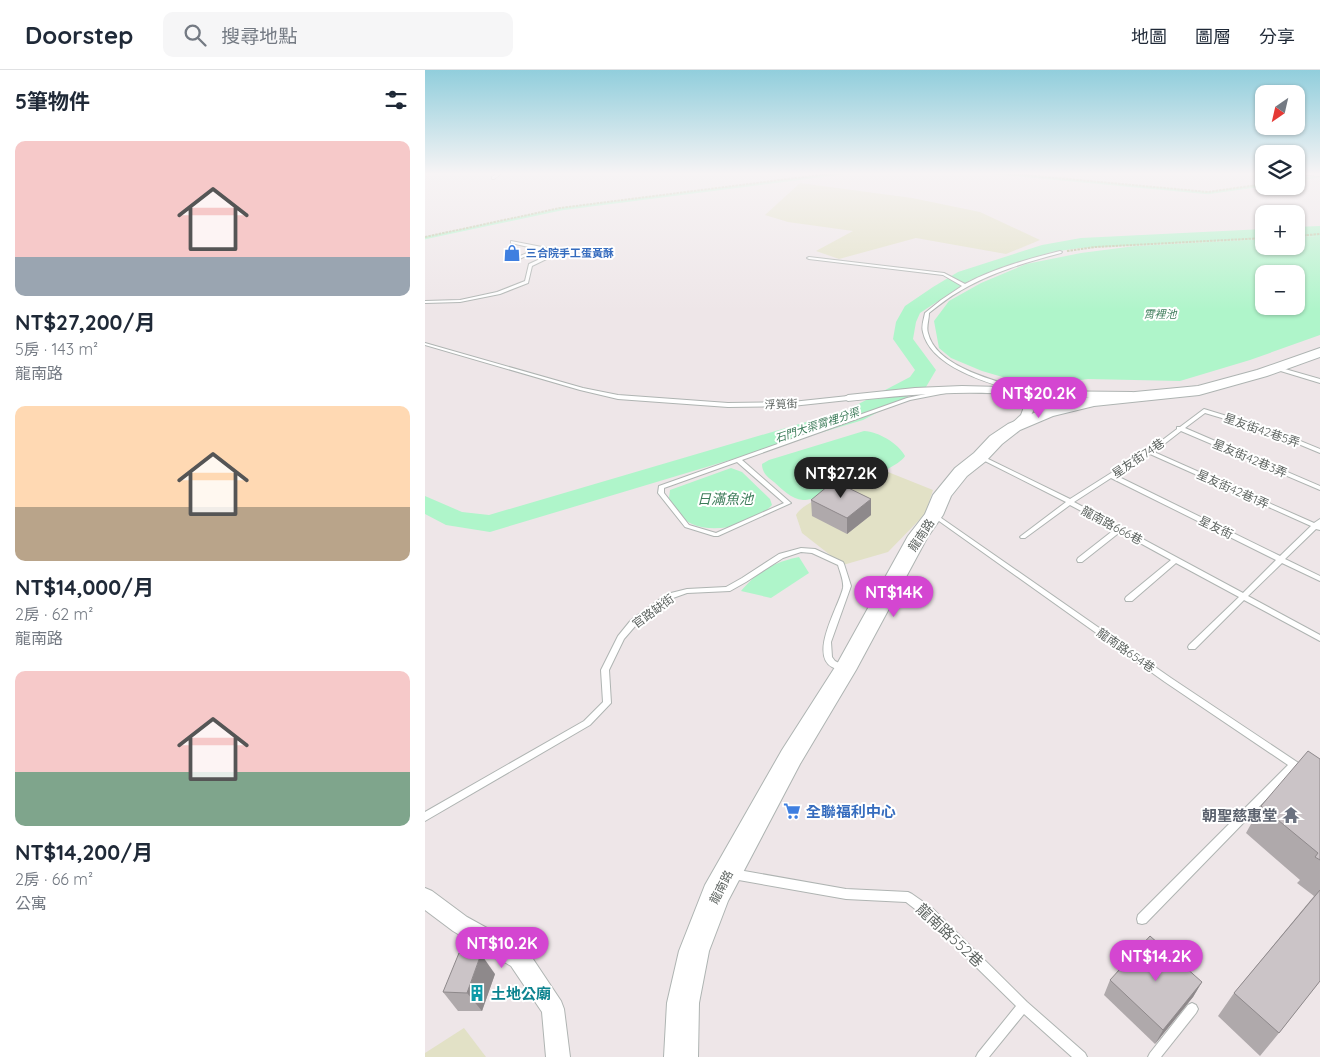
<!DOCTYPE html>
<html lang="zh-TW">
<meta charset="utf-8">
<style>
:root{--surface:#fff;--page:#f6f6f7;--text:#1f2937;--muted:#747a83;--line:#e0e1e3;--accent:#d446d1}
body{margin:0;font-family:Quicksand,"Noto Sans TC",sans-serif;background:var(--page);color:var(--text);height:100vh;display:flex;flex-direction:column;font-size:19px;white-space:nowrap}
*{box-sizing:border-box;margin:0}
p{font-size:16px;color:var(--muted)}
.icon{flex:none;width:28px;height:28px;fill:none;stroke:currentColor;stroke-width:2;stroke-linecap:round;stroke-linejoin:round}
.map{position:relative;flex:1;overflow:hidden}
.panel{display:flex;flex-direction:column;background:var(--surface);width:425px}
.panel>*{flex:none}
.needle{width:32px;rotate:214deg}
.buttons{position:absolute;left:830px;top:15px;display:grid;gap:10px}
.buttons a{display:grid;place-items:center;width:50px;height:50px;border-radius:10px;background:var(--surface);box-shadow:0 1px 4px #0004;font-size:25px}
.price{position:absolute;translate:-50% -42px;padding:0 11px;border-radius:18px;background:var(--accent);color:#fff;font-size:16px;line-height:32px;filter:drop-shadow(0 1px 2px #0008)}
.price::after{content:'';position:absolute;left:50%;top:30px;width:15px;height:11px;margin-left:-8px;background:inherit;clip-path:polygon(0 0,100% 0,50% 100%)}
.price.active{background:#222;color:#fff}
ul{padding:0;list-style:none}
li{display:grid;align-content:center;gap:10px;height:265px;padding:0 15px}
li span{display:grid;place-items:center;height:155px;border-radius:10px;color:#555}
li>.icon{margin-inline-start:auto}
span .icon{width:90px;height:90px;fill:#fffc;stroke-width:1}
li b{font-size:21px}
h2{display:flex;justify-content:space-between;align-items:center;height:60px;padding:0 15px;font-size:21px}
header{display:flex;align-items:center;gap:30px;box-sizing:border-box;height:70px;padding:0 25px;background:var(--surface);border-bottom:1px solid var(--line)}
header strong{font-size:24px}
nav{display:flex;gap:28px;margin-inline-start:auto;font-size:18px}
.search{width:350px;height:45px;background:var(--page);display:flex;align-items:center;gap:12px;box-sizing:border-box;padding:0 18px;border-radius:10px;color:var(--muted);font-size:19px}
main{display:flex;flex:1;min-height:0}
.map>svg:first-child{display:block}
.green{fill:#e2e1c6}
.water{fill:#aff5ca;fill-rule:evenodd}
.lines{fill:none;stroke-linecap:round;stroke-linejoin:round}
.stream{stroke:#aff5ca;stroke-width:2.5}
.river{fill:#aff5ca;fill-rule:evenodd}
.lane-casing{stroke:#afb4b2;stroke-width:2}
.street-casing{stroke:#afb4b2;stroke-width:2}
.secondary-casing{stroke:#aeb4b2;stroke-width:2}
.path{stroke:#bdc5a1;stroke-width:2;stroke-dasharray:2.5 1;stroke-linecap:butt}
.lane{fill:#fff;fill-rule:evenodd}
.street{fill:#fff;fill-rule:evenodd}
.secondary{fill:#fff;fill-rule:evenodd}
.wall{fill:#afa9ab}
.shaded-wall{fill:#8e898b}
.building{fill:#cbc4c7;stroke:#8e898b}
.labels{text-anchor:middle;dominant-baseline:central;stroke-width:4;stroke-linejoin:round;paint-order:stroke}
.far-shop-label{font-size:11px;font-weight:bold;fill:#366cbe;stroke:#fff;text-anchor:start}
.far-water-label{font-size:11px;font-style:italic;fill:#3d7c5a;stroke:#fff}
.far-street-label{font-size:11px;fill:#5e6461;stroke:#fff}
.street-label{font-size:12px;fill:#5e6461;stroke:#fff}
.water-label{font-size:14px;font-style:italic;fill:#3d7c5a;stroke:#fff}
.near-shop-label{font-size:15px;font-weight:bold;fill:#366cbe;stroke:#fff;text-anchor:start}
.near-worship-label{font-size:15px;font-weight:bold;fill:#5b616d;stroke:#fff;text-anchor:end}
.near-street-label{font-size:15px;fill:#5e6461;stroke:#fff}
.near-culture-label{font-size:15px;font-weight:bold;fill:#0d838f;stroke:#fff;text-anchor:start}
</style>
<header>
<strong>Doorstep</strong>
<div class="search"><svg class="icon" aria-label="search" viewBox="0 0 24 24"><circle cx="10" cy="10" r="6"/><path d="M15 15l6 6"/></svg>搜尋地點</div>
<nav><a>地圖</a><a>圖層</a><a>分享</a></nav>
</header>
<main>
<section class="panel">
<h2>5筆物件<svg class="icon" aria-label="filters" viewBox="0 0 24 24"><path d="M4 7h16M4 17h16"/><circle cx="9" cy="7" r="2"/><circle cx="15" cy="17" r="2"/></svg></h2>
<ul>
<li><span style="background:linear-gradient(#f6c9c9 75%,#9aa5b1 0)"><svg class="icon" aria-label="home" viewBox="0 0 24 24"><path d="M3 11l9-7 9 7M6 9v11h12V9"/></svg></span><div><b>NT$27,200/月</b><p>5房 · 143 m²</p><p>龍南路</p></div></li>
<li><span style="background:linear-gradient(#ffd9b3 65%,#b9a48a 0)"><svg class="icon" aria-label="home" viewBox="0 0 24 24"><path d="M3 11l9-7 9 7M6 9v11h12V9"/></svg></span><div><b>NT$14,000/月</b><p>2房 · 62 m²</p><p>龍南路</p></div></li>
<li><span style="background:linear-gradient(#f6c9c9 65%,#7fa58c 0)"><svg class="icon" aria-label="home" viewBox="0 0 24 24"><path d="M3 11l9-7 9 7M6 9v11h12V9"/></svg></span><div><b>NT$14,200/月</b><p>2房 · 66 m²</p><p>公寓</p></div></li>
</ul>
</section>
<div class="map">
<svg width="895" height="987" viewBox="0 0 895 987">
<rect width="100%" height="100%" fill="#eee6e8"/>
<g class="green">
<path d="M375,113L487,128L555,142L615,170L581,184L491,168L414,189L391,181L428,161L363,152L340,145Z"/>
<path d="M463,402L508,420L500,444L463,482L418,495L377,463L371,445C380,428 443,409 463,402Z"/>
<path d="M39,958L61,987H0V983Z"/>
</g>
<g class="water">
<path d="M895,166V265L825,290L755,311L663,309L608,316L557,301L526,288L514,278L509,251L524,231L556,213L601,194L656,183L710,176L839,169V176H871V167ZM839,204H871V236H839Z"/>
<path d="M439,361C454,362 473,373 480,386C474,399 393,431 378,430C366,429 357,419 349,412C342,407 337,402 337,394L344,390Z"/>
<path d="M306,398L317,402L345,429L347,435C330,454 291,465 267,454C257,450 250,438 244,428L245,420Z"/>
<path d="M374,487L384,503L346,528L316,521C334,500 347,493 374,487Z"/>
</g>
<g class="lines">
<g class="stream">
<path d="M569,103L783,123L839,115"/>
<path d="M871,110L895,106"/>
<path d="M0,168L137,139L419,103"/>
</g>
<g class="river">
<path d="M895,156V166L871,167V157Z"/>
<path d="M839,159V169L656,178L626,182L545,210L495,243L491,252L488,269L511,300L501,317L438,350L65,462L21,455L0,444V426L37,442L64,445L422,340L485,307L490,300L468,269L471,252L480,236L508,217L533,202L617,175L656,168Z"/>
</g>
<g class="lane-casing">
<g id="lane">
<path d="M73,103H77L69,109H67V107Z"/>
<path d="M871,103L895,104V106L873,104Z"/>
<path d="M86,171L117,177L136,182L107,196L103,213L75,224L35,232L0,233V231L35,230L72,222L100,211L104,194L130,182L117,179L92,190H90V188L112,179L86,173Z"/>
<path d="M635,181L637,182L636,183C602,192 567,202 535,221C524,227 514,235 504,243C504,250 501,257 503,263C511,298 573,311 603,321V323L601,324C570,315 506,299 498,262C496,256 499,249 500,243L516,230L537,216L518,205L384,189L382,188L384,187L519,203L540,214C570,198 603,189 635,181Z"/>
<path d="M0,273L158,318L193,325L303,333L367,332L423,326L426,328L423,330L367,336L303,337L193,329L155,320L0,275Z"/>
<path d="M849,297H853L895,309V313L849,299Z"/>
<path d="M519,320L521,321V323L485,330L317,390L366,433L293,466H289L260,457L233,423L234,416L482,328ZM312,392L359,433L291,463L264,455L239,423V418Z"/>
<path d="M779,339L851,361L895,379V383L847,363L780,343L760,358L895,416V420L756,361L729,382L889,453L895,449V460L891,459L860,489L895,506V511L857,493L823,526L895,565V571L819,530L770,579H764L763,577L764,575L814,527L751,493L707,531H701L700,529L701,527L746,490L695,462L657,492H653L652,490L653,488L690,459L645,435L600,468H596L595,467L596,466L641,432L552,387L555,385L557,386L645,429L702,393L723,381L752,359V357H755ZM725,384L886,456L855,486L690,405ZM686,408L851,490L818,523L649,432Z"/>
<path d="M509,443L746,608L881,698L882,701L881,704L878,705L870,700L721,853L717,854L713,853L712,849L713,845L863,695L740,612L507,446L506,445Z"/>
<path d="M376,478L390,479L418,492L419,494L426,516L406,572L407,587L410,591L422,597L423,599L422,601C416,602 412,599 407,597C384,584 414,536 418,518C419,511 415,502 413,495L387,483L376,482L358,488L321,512L305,521L262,523L248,528L212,554L199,569L184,600L186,633L165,655L0,751V742L159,651L178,632L176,600L193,566L206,550L242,524L262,519L301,517L317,508L354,484Z"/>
<path d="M308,799L421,819L483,822L487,824L507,838L602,932L660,983L662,987H647L599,944L564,987H551L553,983L591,936L499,846L481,832L421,829L308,809L305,807L303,804L305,801Z"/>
<path d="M767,933L771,935L773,939L771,943L736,987H723L725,983L763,935Z"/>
</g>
</g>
<g class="street-casing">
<g id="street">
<path d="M537,316L575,317L609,321L707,322L712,325L707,328L613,327C609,340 604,356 589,360L583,357L596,345L603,326C542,319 483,325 423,331L418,328L423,325L490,318Z"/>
<path d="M0,818L7,821L42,847L102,880L136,931L139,939L145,987H121L117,942L86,896L28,861L0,840Z"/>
</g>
</g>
<g class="secondary-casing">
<path id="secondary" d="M895,278V287L842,306L774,325L669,336L628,346L595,360L577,374L561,391L542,406L526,426L518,445L502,468L431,600L375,694L303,831L284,881L274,933L273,987H239L242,933L254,881L280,815L357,680L412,594L483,466L500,444L508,425L530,398L549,383L565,366L583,354L616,340L668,326L773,316L832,300Z"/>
</g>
<g class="path">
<path d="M578,103L783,122L839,114"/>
<path d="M871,166L895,164"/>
<path d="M0,167L135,138L410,103"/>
<path d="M642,181L670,177L839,168"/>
</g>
<use href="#lane" class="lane"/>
<use href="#street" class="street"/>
<use href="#secondary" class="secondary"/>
</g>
<g class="wall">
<path d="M446,429V445L422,464L387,446L386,430Z"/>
<path d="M895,689V911L854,963L835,986L793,946L809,923L889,826L872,813L875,810L821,763L836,736Z"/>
<path d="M70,904L57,941H33L18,922Z"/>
<path d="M685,910L777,912L768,927L730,974L679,925Z"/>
</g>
<g class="shaded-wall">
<path d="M446,429V445L422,464V448Z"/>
<path d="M56,884L70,904L57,941L42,923Z"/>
<path d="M777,912L768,927L730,974L738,960Z"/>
</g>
<g class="building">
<path d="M409,411L446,429L422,448L386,430Z"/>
<path d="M883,681L895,689V790L890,787L893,783L836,736Z"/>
<path d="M895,820V911L854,963L809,923Z"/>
<path d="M725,866L777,912L738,960L685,910Z"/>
<path d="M34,883L56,884L42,923L18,922Z"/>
</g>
<linearGradient id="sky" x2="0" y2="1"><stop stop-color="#91cedc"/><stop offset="0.43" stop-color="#f7f4f5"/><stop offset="1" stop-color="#f7f4f5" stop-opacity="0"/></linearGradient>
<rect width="895" height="241" fill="url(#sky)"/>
<defs>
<g id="shop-bare" transform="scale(1.35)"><path d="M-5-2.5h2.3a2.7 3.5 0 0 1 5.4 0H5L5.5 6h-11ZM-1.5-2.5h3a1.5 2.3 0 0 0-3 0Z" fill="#3f7fe0" stroke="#fff" stroke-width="2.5" paint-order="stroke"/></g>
<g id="supermarket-bare" transform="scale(1.35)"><path d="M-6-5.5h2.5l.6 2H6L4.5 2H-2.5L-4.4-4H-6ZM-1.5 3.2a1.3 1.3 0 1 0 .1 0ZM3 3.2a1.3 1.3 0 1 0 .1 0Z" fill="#3f7fe0" stroke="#fff" stroke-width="2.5" paint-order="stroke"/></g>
<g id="temple-bare" transform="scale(1.35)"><path d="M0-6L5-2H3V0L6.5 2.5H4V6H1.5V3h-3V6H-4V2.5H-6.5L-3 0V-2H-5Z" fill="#6b7280" stroke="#fff" stroke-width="2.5" paint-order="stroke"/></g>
<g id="building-bare" transform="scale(1.35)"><path d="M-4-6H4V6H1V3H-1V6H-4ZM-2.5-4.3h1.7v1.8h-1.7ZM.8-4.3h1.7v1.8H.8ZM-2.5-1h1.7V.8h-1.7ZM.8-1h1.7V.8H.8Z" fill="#0f9aa8" stroke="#fff" stroke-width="2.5" paint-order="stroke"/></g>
</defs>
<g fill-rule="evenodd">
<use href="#shop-bare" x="87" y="183"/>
<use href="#supermarket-bare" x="367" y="741"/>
<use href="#temple-bare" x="866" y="745"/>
<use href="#building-bare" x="52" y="923"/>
</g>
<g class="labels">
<g class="far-shop-label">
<text x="101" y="183">三合院手工蛋黃酥</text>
</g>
<g class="far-water-label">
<text x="735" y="244">霄裡池</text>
<text transform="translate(392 355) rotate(-18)">石門大渠霄裡分渠</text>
</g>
<g class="far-street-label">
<text transform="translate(356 334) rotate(-2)">浮筧街</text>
</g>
<g class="street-label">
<text transform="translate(837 360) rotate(19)">星友街42巷5弄</text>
<text transform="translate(713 388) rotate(-34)">星友街74巷</text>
<text transform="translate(825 388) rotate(23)">星友街42巷3弄</text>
<text transform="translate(808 419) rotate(24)">星友街42巷1弄</text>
<text transform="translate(687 455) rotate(28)">龍南路666巷</text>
<text transform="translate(791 457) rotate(26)">星友街</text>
<text transform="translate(496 465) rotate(-56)">龍南路</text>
<text transform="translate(228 541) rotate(-36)">官路缺街</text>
<text transform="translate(701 580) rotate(35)">龍南路654巷</text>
<text transform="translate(296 817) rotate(-63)">龍南路</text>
</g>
<g class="water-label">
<text x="300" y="429">日滿魚池</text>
</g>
<g class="near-shop-label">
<text x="381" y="741">全聯福利中心</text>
</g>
<g class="near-worship-label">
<text x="852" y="745">朝聖慈惠堂</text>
</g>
<g class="near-street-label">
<text transform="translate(525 865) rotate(43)">龍南路552巷</text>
</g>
<g class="near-culture-label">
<text x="66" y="923">土地公廟</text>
</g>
</g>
</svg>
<div class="buttons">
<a><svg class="needle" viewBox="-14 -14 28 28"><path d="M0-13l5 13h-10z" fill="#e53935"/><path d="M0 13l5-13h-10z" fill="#747a83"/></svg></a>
<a><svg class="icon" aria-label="layers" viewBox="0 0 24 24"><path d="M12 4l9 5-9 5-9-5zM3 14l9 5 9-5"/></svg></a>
<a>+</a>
<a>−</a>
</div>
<b class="price" style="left:614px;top:349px">NT$20.2K</b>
<b class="price active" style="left:416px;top:429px">NT$27.2K</b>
<b class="price" style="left:469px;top:548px">NT$14K</b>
<b class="price" style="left:77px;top:899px">NT$10.2K</b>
<b class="price" style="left:731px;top:912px">NT$14.2K</b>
</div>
</main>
